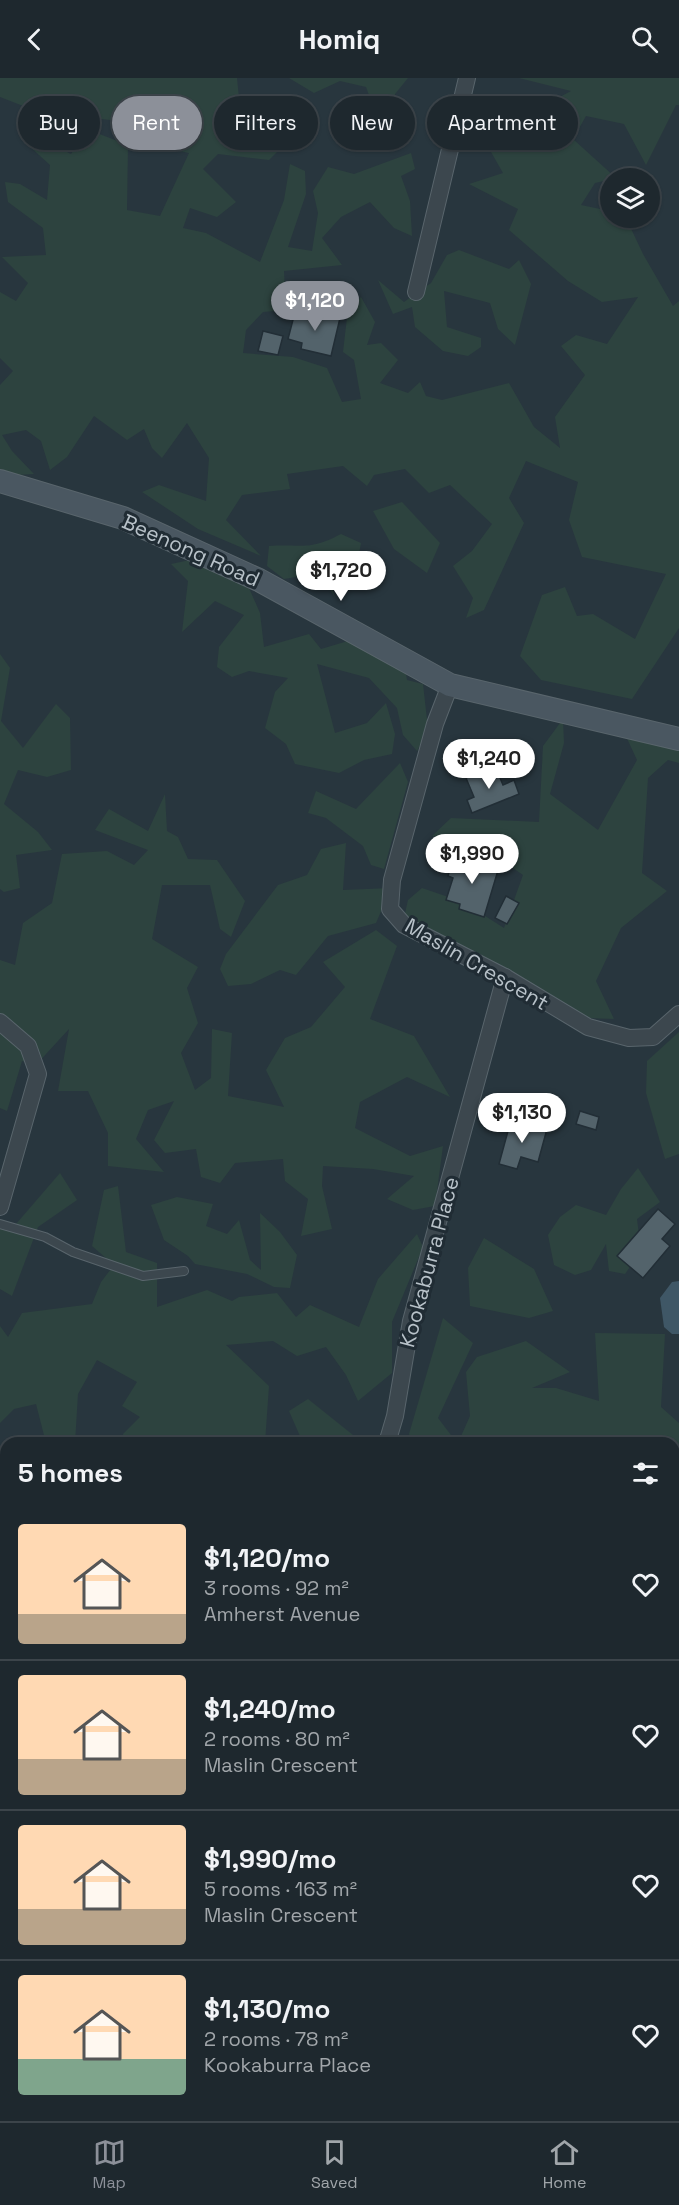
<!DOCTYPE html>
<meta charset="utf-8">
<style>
:root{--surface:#1e282e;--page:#263036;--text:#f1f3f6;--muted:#a1a6aa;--line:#3c444a;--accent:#8c9099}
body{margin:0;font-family:"Space Grotesk",sans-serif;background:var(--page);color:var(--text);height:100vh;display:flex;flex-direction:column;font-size:22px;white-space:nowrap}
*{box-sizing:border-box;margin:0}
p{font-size:20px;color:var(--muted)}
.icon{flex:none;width:33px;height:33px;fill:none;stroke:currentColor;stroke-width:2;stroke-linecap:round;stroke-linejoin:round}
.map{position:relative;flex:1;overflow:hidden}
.side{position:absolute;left:0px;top:1359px;width:680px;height:684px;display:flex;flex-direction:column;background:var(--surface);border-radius:18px 18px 0 0;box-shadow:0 2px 4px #0004,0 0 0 2px var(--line)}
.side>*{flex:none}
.top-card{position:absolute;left:18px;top:18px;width:644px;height:54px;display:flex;gap:12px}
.buttons{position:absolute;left:600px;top:90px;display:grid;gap:12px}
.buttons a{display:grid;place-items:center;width:60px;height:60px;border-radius:50%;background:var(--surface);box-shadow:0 2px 4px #0004,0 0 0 2px var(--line);font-size:30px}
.price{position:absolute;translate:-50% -51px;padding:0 14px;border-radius:21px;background:#fff;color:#222;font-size:20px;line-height:39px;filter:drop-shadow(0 2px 3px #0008)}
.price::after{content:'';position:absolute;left:50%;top:36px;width:18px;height:14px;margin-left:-9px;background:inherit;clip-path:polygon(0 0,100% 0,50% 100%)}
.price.current{background:var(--accent);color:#fff}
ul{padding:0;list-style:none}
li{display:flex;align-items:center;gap:18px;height:150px;padding:0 18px}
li+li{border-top:2px solid var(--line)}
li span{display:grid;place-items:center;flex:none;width:168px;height:120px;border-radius:6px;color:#555}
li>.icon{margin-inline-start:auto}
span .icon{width:72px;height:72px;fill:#fffc;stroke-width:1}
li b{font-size:26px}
h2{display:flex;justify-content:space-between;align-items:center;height:72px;padding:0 18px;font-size:26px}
.chip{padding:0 21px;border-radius:27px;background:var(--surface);box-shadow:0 2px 4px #0004,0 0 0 2px var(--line);font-size:21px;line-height:54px}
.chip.current{background:var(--accent);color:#fff}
header{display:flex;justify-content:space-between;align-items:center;height:78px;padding:0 18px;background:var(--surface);font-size:27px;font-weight:700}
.menu{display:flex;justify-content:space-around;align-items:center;height:84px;border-top:2px solid var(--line);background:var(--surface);font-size:16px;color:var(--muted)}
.menu a{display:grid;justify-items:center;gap:3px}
.menu .current{color:var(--accent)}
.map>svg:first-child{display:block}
.green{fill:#2d433f}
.water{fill:#3f5766}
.building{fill:#53636b;stroke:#222e36;stroke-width:1.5}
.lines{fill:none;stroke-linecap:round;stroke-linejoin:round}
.lane-casing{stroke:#59656c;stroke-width:10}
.street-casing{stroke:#59656c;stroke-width:18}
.secondary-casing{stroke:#59656c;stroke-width:24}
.path{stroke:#4c605e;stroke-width:3;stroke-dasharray:4.5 4.5;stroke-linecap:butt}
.lane{stroke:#3c474e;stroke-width:8}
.street{stroke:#3c474e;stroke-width:16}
.secondary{stroke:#4a5761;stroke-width:22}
.labels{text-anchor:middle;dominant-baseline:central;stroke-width:6;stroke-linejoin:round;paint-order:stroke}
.street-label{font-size:21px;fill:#b8c2c9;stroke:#202c34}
</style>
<header><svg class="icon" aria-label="back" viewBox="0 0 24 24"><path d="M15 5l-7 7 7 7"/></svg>Homiq<svg class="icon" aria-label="search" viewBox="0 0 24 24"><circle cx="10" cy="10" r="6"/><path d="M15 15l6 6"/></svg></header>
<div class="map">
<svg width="679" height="2043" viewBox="0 0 679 2043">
<rect width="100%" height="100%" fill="#28363e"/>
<g class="green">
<path d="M0,0H237L241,40L259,52L282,42L299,52L269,82L218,76L203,91L236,124L217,139L190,130L183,150L206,155L260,184L284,122L290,86L305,93L306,116L288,169L312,173L318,135L313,113L328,89L354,96L411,75L415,91L401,98L410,123L412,158L394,150L370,124L341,139L322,160L342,187L284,193L286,232L263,234L246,252L243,275L293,279L327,290L342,324L361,321L354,282L343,274L348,231L361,219L375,244L367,267L381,265L398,282L380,305L408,315L420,304L426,318L442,322L509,305L534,349L560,370L555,339L585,297L561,268L576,257L607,266L638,219L602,224L568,203L509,152L518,131L469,106L503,95L487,67L488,37L530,35L571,13L519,0H679V27H676L646,87L624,46L586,38L573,61L616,100L595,105L581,127L610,133V140H626L643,176L673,228L679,223V550L632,621L541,602L520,578L542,517L565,509L577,538L593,536L635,561L666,496L582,479L569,442L578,404L526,383L509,420L524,445L484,532L466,540L473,520L453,488L472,473L492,446L450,407L429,415L405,391L374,397L367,408L343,388L287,396L290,411L242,417L226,442L261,478L198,451L142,414L159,407L206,423L209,380L187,345L162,380L152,370L144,351L127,362L94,338L67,379L50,392L41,363L26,352L2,357L12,373L34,396L0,398V307L13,293L0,280V214L16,223L28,205L2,179L46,177L43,150L8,124L5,104L20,106L47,122L50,87L28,67L34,58L71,76L89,52L128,67L127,132L160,138L189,75L153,67L110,42L75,38L67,57L60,30L31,31L0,19Z"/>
<path d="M289,0H408L395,16L397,40L382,53L366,9L340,3L314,15Z"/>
<path d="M459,172L509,191L519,182L531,206L515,267L498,251L490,225L444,213L447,249L481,260V269L468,278L443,273L415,249L412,229L393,236L378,202L404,224L431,205L447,177Z"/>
<path d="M402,424L440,465L427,495L394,471L373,433Z"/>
<path d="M341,456L361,465L358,481L342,488L324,484L335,520L321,495L284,501L267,488L269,468C303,466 309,473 341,456Z"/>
<path d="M204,479L242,494L260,535L264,569L309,556L321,571L358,560L404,583L407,602L423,606L428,651L417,673L403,657L397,630L369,600L317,586L335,655L367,645L386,625L395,656L392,676L364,682L339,695L295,686L286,666L265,650L275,614L288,600L249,593L232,599L217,589L219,569L244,537L215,523L182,554L188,503L171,486Z"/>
<path d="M0,576L10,590L1,643L23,670L56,626L70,640L71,692L47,699L18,692L4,726L38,754L52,772L16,777L20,810L4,814L0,811Z"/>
<path d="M563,641L564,665L550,716L598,752L637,682L624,654L679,667V685L668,682L648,700L642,795L667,813L621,850L596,903L614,941L561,939L402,849L408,822L422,810L463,824L504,850L523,797L476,765L432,758L451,740L539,744L543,668Z"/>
<path d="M400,685L408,704L384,791L371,787L363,768L326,740L308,735L316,713L356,731Z"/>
<path d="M165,716L167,753L178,759L188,781L217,782L245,823L231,859L220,851L210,807H162L152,861L198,889L187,910L198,945L181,975L195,1012L211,1000L212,951L232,955L228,1018L284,1029L266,992L285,960L311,949L345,909L323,884L376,852L397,868L370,941L414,958L450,1019L407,999L360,1024L355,1050L410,1078L443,1068L435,1128L413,1132L387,1121L414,1098L373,1091L323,1088L322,1108L332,1151L301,1158L308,1121L285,1103L283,1081L235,1085L220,1105L201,1099L196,1071L165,1075L154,1062L174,1023L148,1032L136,1061L164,1094L108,1088V1055L88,1013H58L69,951L35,988L22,983L7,1033L0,1030V882L15,887L23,845L52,825L62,776L107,773L134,787L148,772L95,752L109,731L148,753Z"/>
<path d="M346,765L343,812L391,810L376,845L328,858L296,897L280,892L251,906L228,908L220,891L226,876L278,807L307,797L321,771Z"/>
<path d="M679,954V1076L665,1081L646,1015L647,983Z"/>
<path d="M638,1090L660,1124L637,1141L641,1173L625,1196L609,1193L606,1166L591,1192L575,1197L554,1187L548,1157L560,1139L576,1127L606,1137L621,1111Z"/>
<path d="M60,1095L77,1122L38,1149L12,1218L0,1211V1146L10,1153Z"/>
<path d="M118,1108L126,1174L157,1185V1229L207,1212L232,1223L239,1219L277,1215L296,1239L310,1227L359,1249L378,1201L417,1156L423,1169L392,1244V1295L358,1323L346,1297L326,1269L297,1278L273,1263L226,1267L269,1308L265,1365H125L123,1356L140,1339L122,1328L137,1304L97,1282L78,1316L75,1365H46L36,1326L14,1331L0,1345V1248L8,1259L22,1235L92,1226L101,1204L114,1187L92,1168L104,1112Z"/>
<path d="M177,1119L213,1126L206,1148L227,1156L239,1142L250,1182L261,1192L260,1135L280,1154L297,1177L290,1210L274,1209L247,1196L195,1186L188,1178L164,1162L151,1127Z"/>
<path d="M484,1160L534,1191L553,1233L529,1240L470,1228L468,1190Z"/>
<path d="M443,1240L473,1265L438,1340L457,1365H413L409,1356Z"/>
<path d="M595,1255L665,1256L661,1329L679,1345V2043H623L625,2037H674V1365H458L470,1338L466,1294L477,1279L526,1263L570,1294L532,1310H556L599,1323Z"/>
<path d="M308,1321L363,1365H303L289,1333Z"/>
<path d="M0,1412L6,1417V2037H490L482,2043H0Z"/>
<path d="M511,2037H548L533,2043H516Z"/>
<path d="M570,2037H611L596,2043H577L575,2038Z"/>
</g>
<path class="water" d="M679,1203V1256H672L664,1249L660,1220L672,1204Z"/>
<g class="building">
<path d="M309,232L340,240L331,278L301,271L302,265L288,261L295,234L308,237Z"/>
<path d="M263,253L283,258L278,277L258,273Z"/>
<path d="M487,691L490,699L498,695L503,707L514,702L519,716L472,735L467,722L474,719L466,700Z"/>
<path d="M461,778L499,789L484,839L459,831L460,826L446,822L453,800L448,798L451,787L458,789Z"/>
<path d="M506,818L519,825L507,846L495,840Z"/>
<path d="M580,1033L599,1039L596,1052L576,1046Z"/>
<path d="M511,1042L547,1051L538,1084L521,1079L517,1091L499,1086Z"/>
<path d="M658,1131L675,1146L662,1161L670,1168L643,1200L617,1178Z"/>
</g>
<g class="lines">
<g class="lane-casing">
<path id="lane" d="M0,1146L45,1159L73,1174L143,1198L184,1193"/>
</g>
<g class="street-casing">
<g id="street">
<path d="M416,214L467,0"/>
<path d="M450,607L435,646L392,802L390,831L404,847L505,899L588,949L629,960L653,959L679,936"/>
<path d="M0,944L28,968L38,996L0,1129"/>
<path d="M387,1365L395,1338L411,1243L505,899"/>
</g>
</g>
<g class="secondary-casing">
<path id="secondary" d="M0,403L123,440L259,502L450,607L679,661"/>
</g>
<g class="path">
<path d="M675,1660L679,1668"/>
<path d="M674,1729L679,1721"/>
<path d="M0,1813L6,1821"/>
<path d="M0,1836L6,1832"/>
<path d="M674,1848L679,1838"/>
<path d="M77,2043L78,2037"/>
<path d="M163,2043L167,2037"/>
<path d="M601,2043L604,2037"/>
</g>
<use href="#lane" class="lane"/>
<use href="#street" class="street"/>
<use href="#secondary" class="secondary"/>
</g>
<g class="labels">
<g class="street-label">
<text transform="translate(191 472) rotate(24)">Beenong Road</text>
<text transform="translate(477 886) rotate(30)">Maslin Crescent</text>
<text transform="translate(429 1184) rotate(-75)">Kookaburra Place</text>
</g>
</g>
</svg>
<div class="buttons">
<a><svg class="icon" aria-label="layers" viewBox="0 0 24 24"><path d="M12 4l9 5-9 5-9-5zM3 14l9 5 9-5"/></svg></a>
</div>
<b class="price current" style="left:315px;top:254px">$1,120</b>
<b class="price" style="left:341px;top:524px">$1,720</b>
<b class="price" style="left:489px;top:712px">$1,240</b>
<b class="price" style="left:472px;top:807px">$1,990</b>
<b class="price" style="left:522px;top:1066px">$1,130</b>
<div class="top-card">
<a class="chip">Buy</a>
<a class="chip current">Rent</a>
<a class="chip">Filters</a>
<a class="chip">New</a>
<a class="chip">Apartment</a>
</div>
<section class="side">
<h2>5 homes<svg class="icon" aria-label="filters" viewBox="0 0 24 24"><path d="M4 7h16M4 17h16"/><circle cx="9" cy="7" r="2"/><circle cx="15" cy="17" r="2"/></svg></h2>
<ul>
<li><span style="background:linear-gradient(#ffd9b3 75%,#b9a48a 0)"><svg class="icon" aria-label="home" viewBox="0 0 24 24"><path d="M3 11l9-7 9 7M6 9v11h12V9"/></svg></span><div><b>$1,120/mo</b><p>3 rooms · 92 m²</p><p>Amherst Avenue</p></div><svg class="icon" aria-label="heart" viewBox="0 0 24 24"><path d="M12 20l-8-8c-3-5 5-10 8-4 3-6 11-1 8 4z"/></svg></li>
<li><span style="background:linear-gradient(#ffd9b3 70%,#b9a48a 0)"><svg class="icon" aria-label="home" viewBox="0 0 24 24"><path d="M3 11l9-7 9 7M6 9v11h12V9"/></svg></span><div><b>$1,240/mo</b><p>2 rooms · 80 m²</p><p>Maslin Crescent</p></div><svg class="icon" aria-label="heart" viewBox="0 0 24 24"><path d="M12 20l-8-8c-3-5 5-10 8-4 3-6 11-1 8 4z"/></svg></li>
<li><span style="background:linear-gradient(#ffd9b3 70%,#b9a48a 0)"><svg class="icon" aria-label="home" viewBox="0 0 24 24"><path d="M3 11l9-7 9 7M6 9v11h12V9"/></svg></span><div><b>$1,990/mo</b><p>5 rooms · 163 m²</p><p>Maslin Crescent</p></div><svg class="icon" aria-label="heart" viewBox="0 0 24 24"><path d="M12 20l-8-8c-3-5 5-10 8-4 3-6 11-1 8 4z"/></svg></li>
<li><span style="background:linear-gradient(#ffd9b3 70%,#7fa58c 0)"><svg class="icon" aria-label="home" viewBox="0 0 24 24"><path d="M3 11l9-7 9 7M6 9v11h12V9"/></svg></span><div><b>$1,130/mo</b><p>2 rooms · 78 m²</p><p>Kookaburra Place</p></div><svg class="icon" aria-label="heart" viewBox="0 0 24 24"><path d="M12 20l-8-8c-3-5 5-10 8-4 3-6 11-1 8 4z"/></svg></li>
</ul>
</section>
</div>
<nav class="menu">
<a class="current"><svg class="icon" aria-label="map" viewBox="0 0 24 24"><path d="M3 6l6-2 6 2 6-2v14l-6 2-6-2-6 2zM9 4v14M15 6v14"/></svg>Map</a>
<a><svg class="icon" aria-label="saved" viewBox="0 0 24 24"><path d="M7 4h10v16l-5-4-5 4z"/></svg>Saved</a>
<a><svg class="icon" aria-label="home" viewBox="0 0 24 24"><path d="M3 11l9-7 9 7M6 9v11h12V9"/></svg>Home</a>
</nav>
